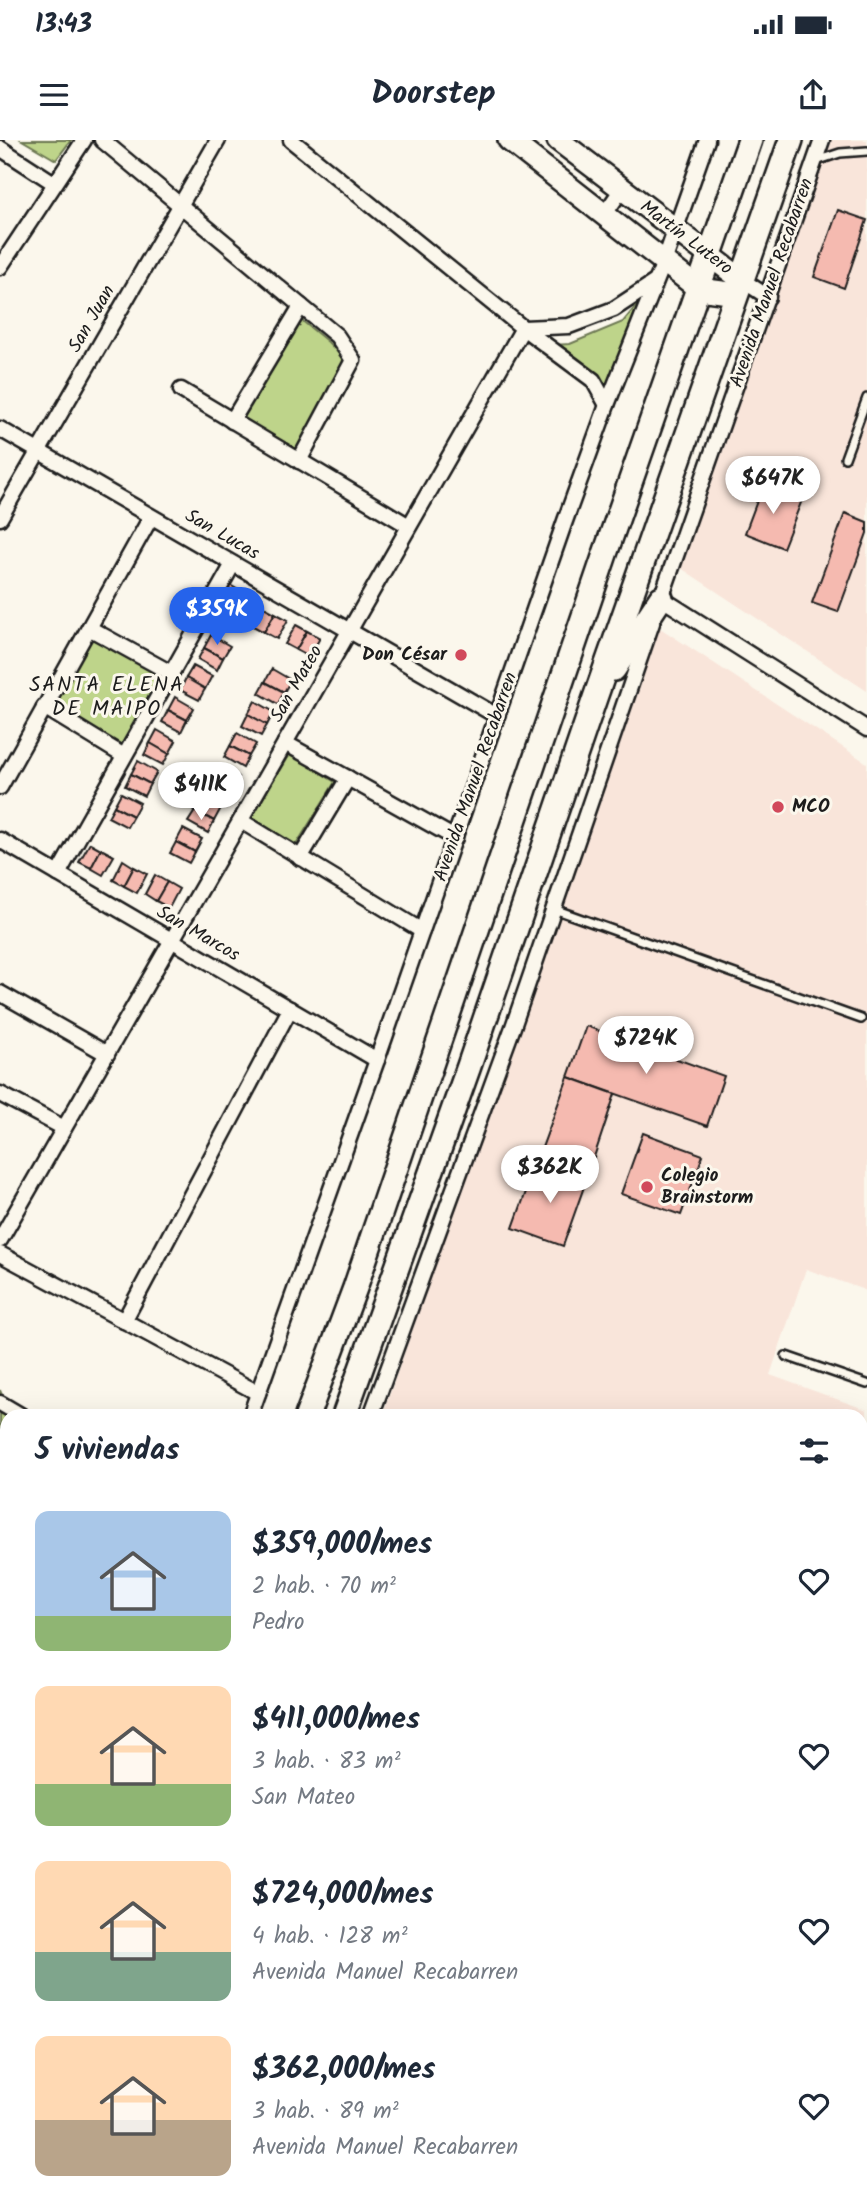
<!DOCTYPE html>
<html lang="es">
<meta charset="utf-8">
<style>
:root{--surface:#fff;--page:#f2f2f3;--text:#1f2937;--muted:#747a83;--accent:#2563eb}
body{margin:0;font-family:Kalam,sans-serif;background:var(--page);color:var(--text);height:100vh;display:flex;flex-direction:column;font-size:26px;white-space:nowrap}
*{box-sizing:border-box;margin:0}
p{font-size:23px;color:var(--muted)}
.icon{flex:none;width:38px;height:38px;fill:none;stroke:currentColor;stroke-width:2;stroke-linecap:round;stroke-linejoin:round}
.map{position:relative;flex:1;overflow:hidden}
.side{position:absolute;left:0px;top:1269px;width:868px;height:800px;display:flex;flex-direction:column;background:var(--surface);border-radius:21px 21px 0 0;box-shadow:0 7px 28px #0002}
.side>*{flex:none}
.price{position:absolute;translate:-50% -60px;padding:0 16px;border-radius:24px;background:#fff;color:#222;font-size:23px;line-height:46px;filter:drop-shadow(0 2px 4px #0008)}
.price::after{content:'';position:absolute;left:50%;top:42px;width:21px;height:16px;margin-left:-10px;background:inherit;clip-path:polygon(0 0,100% 0,50% 100%)}
.price.current{background:var(--accent);color:#fff}
ul{padding:0;list-style:none}
li{display:flex;align-items:center;gap:21px;height:175px;padding:0 35px}
li span{display:grid;place-items:center;flex:none;width:196px;height:140px;border-radius:14px;color:#555}
li>.icon{margin-inline-start:auto}
span .icon{width:84px;height:84px;fill:#fffc;stroke-width:1}
li b{font-size:30px}
h2{display:flex;justify-content:space-between;align-items:center;height:84px;padding:0 35px;font-size:30px}
.status{display:flex;justify-content:space-between;align-items:center;height:49px;padding:0 35px;background:var(--surface);direction:ltr}
.status svg{height:19px;fill:currentColor}
header{display:flex;justify-content:space-between;align-items:center;height:91px;padding:0 35px;background:var(--surface);font-size:32px;font-weight:700}
.map>svg:first-child{display:block}
.built{fill:#f9e5da}
.green{fill:#bed48a;stroke:#6d7853;stroke-width:2}
.building{fill:#f5bab0;stroke:#1c1c1c;stroke-width:2}
.lines{fill:none;stroke-linecap:round;stroke-linejoin:round}
.service-casing{stroke:#1c1c1c;stroke-width:12}
.minor-casing{stroke:#1c1c1c;stroke-width:19}
.secondary-casing{stroke:#1c1c1c;stroke-width:26}
.primary-casing{stroke:#1c1c1c;stroke-width:28}
.service{stroke:#fbf7ec;stroke-width:7}
.minor{stroke:#fbf7ec;stroke-width:14}
.secondary{stroke:#fbf7ec;stroke-width:21}
.primary{stroke:#fbf7ec;stroke-width:23}
.poi-dot{fill:#d1495b;stroke:#fbf7ec;stroke-width:2.5}
.labels{text-anchor:middle;dominant-baseline:central;stroke-width:6;stroke-linejoin:round;paint-order:stroke}
.street-label{font-size:19px;fill:#1c1c1c;stroke:#fbf7ec}
.poi-label{font-size:19px;font-weight:bold;fill:#1c1c1c;stroke:#fbf7ec;text-anchor:start}
.neighbourhood-label{font-size:21px;letter-spacing:2px;fill:#1c1c1c;stroke:#fbf7ec}
</style>
<div class="status"><b>13:43</b><svg viewBox="0 0 49 12"><path d="M0 12V9h3v3zM5 12V6h3v6zM10 12V3h3v9zM15 12V0h3v12zM26 1h20v11H26zM47 4h2v5h-2z"/></svg></div>
<header><svg class="icon" aria-label="menu" viewBox="0 0 24 24"><path d="M4 6h16M4 12h16M4 18h16"/></svg>Doorstep<svg class="icon" aria-label="share" viewBox="0 0 24 24"><path d="M12 15V3M7 8l5-5 5 5M5 13v7h14v-7"/></svg></header>
<div class="map">
<svg width="867" height="2068" viewBox="0 0 867 2068">
<rect width="100%" height="100%" fill="#fbf7ec"/>
<filter id="ink" filterUnits="userSpaceOnUse"><feTurbulence type="fractalNoise" baseFrequency=".0143" numOctaves="2"/><feDisplacementMap in="SourceGraphic" scale="14" xChannelSelector="R" yChannelSelector="G"/><feConvolveMatrix kernelMatrix="1 2 1 2 8 2 1 2 1" color-interpolation-filters="sRGB"/></filter>
<g filter="url(#ink)">
<g class="built">
<path d="M829,0H867V551L681,428Z"/>
<path d="M660,488L867,623V1151L806,1129L770,1235L867,1270V1868L861,1887V1276H382Z"/>
<path d="M861,1899L867,1901V2068H107L109,2062H861Z"/>
</g>
<g class="green">
<path d="M22,0H71L56,20Z"/>
<path d="M645,155L606,252L551,205L570,204L623,182Z"/>
<path d="M300,179L328,202L346,221L296,312L241,279Z"/>
<path d="M91,492L169,533L123,613L47,567Z"/>
<path d="M290,613L335,642L296,705L251,677Z"/>
<path d="M0,1250L10,1276H7V1396L0,1425Z"/>
<path d="M0,1583L7,1597V1898L0,1911Z"/>
<path d="M7,1947V2007L0,2019V1958Z"/>
<path d="M44,2062H87L84,2068H40Z"/>
</g>
<g class="building">
<path d="M838,70L867,80L844,148L814,137Z"/>
<path d="M763,345L802,360L783,408L745,393Z"/>
<path d="M845,373L867,382V393L838,472L812,463Z"/>
<path d="M230,445L254,459L243,478L219,464Z"/>
<path d="M264,467L275,473L264,492L253,486Z"/>
<path d="M275,473L288,480L277,499L264,492Z"/>
<path d="M296,485L307,491L296,510L285,504Z"/>
<path d="M307,491L320,498L309,517L296,510Z"/>
<path d="M211,495L230,506L223,518L204,508Z"/>
<path d="M204,508L223,518L217,530L198,519Z"/>
<path d="M193,526L212,536L205,549L186,538Z"/>
<path d="M272,529L291,540L284,552L265,542Z"/>
<path d="M186,538L205,549L199,560L180,550Z"/>
<path d="M265,542L284,552L278,564L259,553Z"/>
<path d="M175,557L194,568L187,580L168,570Z"/>
<path d="M255,561L274,572L267,585L248,574Z"/>
<path d="M168,570L187,580L181,592L162,582Z"/>
<path d="M248,574L267,585L261,596L242,586Z"/>
<path d="M157,590L176,601L169,614L150,603Z"/>
<path d="M237,593L256,604L249,616L230,606Z"/>
<path d="M150,603L169,614L163,625L144,615Z"/>
<path d="M230,606L249,616L243,628L224,617Z"/>
<path d="M138,621L157,632L150,644L131,634Z"/>
<path d="M219,627L238,637L231,650L212,640Z"/>
<path d="M131,634L150,644L144,656L125,646Z"/>
<path d="M212,640L231,650L225,661L205,651Z"/>
<path d="M121,653L140,663L133,676L114,666Z"/>
<path d="M201,658L221,668L214,681L195,671Z"/>
<path d="M114,666L133,676L127,687L108,677Z"/>
<path d="M195,671L214,681L208,693L188,682Z"/>
<path d="M183,689L202,699L195,712L176,702Z"/>
<path d="M176,702L195,712L189,723L170,713Z"/>
<path d="M90,703L101,709L91,728L79,722Z"/>
<path d="M101,709L114,716L103,735L91,728Z"/>
<path d="M123,720L134,727L124,746L113,740Z"/>
<path d="M134,727L147,734L137,753L124,746Z"/>
<path d="M155,735L167,742L156,761L145,754Z"/>
<path d="M167,742L179,749L169,768L156,761Z"/>
<path d="M586,886L724,936L707,986L568,937Z"/>
<path d="M568,937L615,954L586,1041L536,1024Z"/>
<path d="M643,993L703,1015L681,1075L621,1054Z"/>
<path d="M536,1024L586,1041L563,1106L513,1088Z"/>
</g>
<g class="lines">
<g class="service-casing">
<g id="service">
<path d="M816,21L840,13L867,11"/>
<path d="M845,318L867,258"/>
<path d="M554,769L861,879"/>
<path d="M786,1216L867,1244"/>
<path d="M861,1528L867,1530"/>
<path d="M861,1569L867,1571"/>
<path d="M571,2068L573,2062"/>
<path d="M727,2068L729,2062"/>
</g>
</g>
<g class="minor-casing">
<g id="minor">
<path d="M102,0L337,196L353,220L299,321"/>
<path d="M291,0L523,188L593,240L607,265"/>
<path d="M0,8L54,43"/>
<path d="M604,75L622,49"/>
<path d="M0,127L84,0"/>
<path d="M742,140L768,157"/>
<path d="M523,188L569,186L614,169L655,142"/>
<path d="M181,250L409,386"/>
<path d="M232,281L301,166"/>
<path d="M0,289L497,576"/>
<path d="M0,378L218,0"/>
<path d="M661,458L867,589"/>
<path d="M659,464L822,0"/>
<path d="M89,488L171,533"/>
<path d="M44,567L124,616"/>
<path d="M285,603L455,698"/>
<path d="M0,647L151,377"/>
<path d="M241,681L422,791"/>
<path d="M0,700L377,920"/>
<path d="M300,718L348,638"/>
<path d="M58,734L233,424"/>
<path d="M0,853L107,914"/>
<path d="M0,954L64,988"/>
<path d="M0,1100L523,188"/>
<path d="M0,1114L258,1253"/>
<path d="M124,1181L290,869"/>
<path d="M0,1263L22,1276"/>
<path d="M250,1276L377,920L565,381L607,265L664,122L707,0"/>
<path d="M371,1276L513,887L652,483"/>
<path d="M861,1890L867,1892"/>
<path d="M0,1942L7,1931"/>
<path d="M93,2068L96,2062"/>
</g>
</g>
<g class="secondary-casing">
<g id="secondary">
<path d="M509,0L699,149L737,154"/>
<path d="M558,0L742,140"/>
</g>
</g>
<g class="primary-casing">
<g id="primary">
<path d="M614,529L661,458"/>
<path d="M307,1276L355,1148L605,414L750,0"/>
<path d="M344,1276L469,926L595,558L791,0"/>
<path d="M0,2035L7,2023"/>
<path d="M7,2068L10,2062"/>
</g>
</g>
<use href="#service" class="service"/>
<use href="#minor" class="minor"/>
<use href="#secondary" class="secondary"/>
<use href="#primary" class="primary"/>
</g>
</g>
<g class="poi-dot">
<circle cx="461" cy="515" r="7"/>
<circle cx="778" cy="667" r="7"/>
<circle cx="647" cy="1047" r="7"/>
</g>
<g class="labels">
<g class="street-label">
<text transform="translate(686 98) rotate(37)">Martín Lutero</text>
<text transform="translate(772 143) rotate(-71)">Avenida Manuel Recabarren</text>
<text transform="translate(92 179) rotate(-60)">San Juan</text>
<text transform="translate(222 395) rotate(30)">San Lucas</text>
<text transform="translate(297 544) rotate(-60)">San Mateo</text>
<text transform="translate(476 637) rotate(-71)">Avenida Manuel Recabarren</text>
<text transform="translate(198 794) rotate(30)">San Marcos</text>
</g>
<g class="poi-label">
<text x="447" y="515" text-anchor="end">Don César</text>
<text x="792" y="667">MCO</text>
<text x="661" y="1036">Colegio<tspan x="661" dy="22">Brainstorm</tspan></text>
</g>
<g class="neighbourhood-label">
<text x="107" y="545">SANTA ELENA<tspan x="107" dy="24">DE MAIPO</tspan></text>
</g>
</g>
</svg>
<b class="price" style="left:773px;top:376px">$647K</b>
<b class="price current" style="left:217px;top:507px">$359K</b>
<b class="price" style="left:201px;top:682px">$411K</b>
<b class="price" style="left:646px;top:936px">$724K</b>
<b class="price" style="left:550px;top:1065px">$362K</b>
<section class="side">
<h2>5 viviendas<svg class="icon" aria-label="filters" viewBox="0 0 24 24"><path d="M4 7h16M4 17h16"/><circle cx="9" cy="7" r="2"/><circle cx="15" cy="17" r="2"/></svg></h2>
<ul>
<li><span style="background:linear-gradient(#a9c7e8 75%,#8fb573 0)"><svg class="icon" aria-label="home" viewBox="0 0 24 24"><path d="M3 11l9-7 9 7M6 9v11h12V9"/></svg></span><div><b>$359,000/mes</b><p>2 hab. · 70 m²</p><p>Pedro</p></div><svg class="icon" aria-label="heart" viewBox="0 0 24 24"><path d="M12 20l-8-8c-3-5 5-10 8-4 3-6 11-1 8 4z"/></svg></li>
<li><span style="background:linear-gradient(#ffd9b3 70%,#8fb573 0)"><svg class="icon" aria-label="home" viewBox="0 0 24 24"><path d="M3 11l9-7 9 7M6 9v11h12V9"/></svg></span><div><b>$411,000/mes</b><p>3 hab. · 83 m²</p><p>San Mateo</p></div><svg class="icon" aria-label="heart" viewBox="0 0 24 24"><path d="M12 20l-8-8c-3-5 5-10 8-4 3-6 11-1 8 4z"/></svg></li>
<li><span style="background:linear-gradient(#ffd9b3 65%,#7fa58c 0)"><svg class="icon" aria-label="home" viewBox="0 0 24 24"><path d="M3 11l9-7 9 7M6 9v11h12V9"/></svg></span><div><b>$724,000/mes</b><p>4 hab. · 128 m²</p><p>Avenida Manuel Recabarren</p></div><svg class="icon" aria-label="heart" viewBox="0 0 24 24"><path d="M12 20l-8-8c-3-5 5-10 8-4 3-6 11-1 8 4z"/></svg></li>
<li><span style="background:linear-gradient(#ffd9b3 60%,#b9a48a 0)"><svg class="icon" aria-label="home" viewBox="0 0 24 24"><path d="M3 11l9-7 9 7M6 9v11h12V9"/></svg></span><div><b>$362,000/mes</b><p>3 hab. · 89 m²</p><p>Avenida Manuel Recabarren</p></div><svg class="icon" aria-label="heart" viewBox="0 0 24 24"><path d="M12 20l-8-8c-3-5 5-10 8-4 3-6 11-1 8 4z"/></svg></li>
</ul>
</section>
</div>
